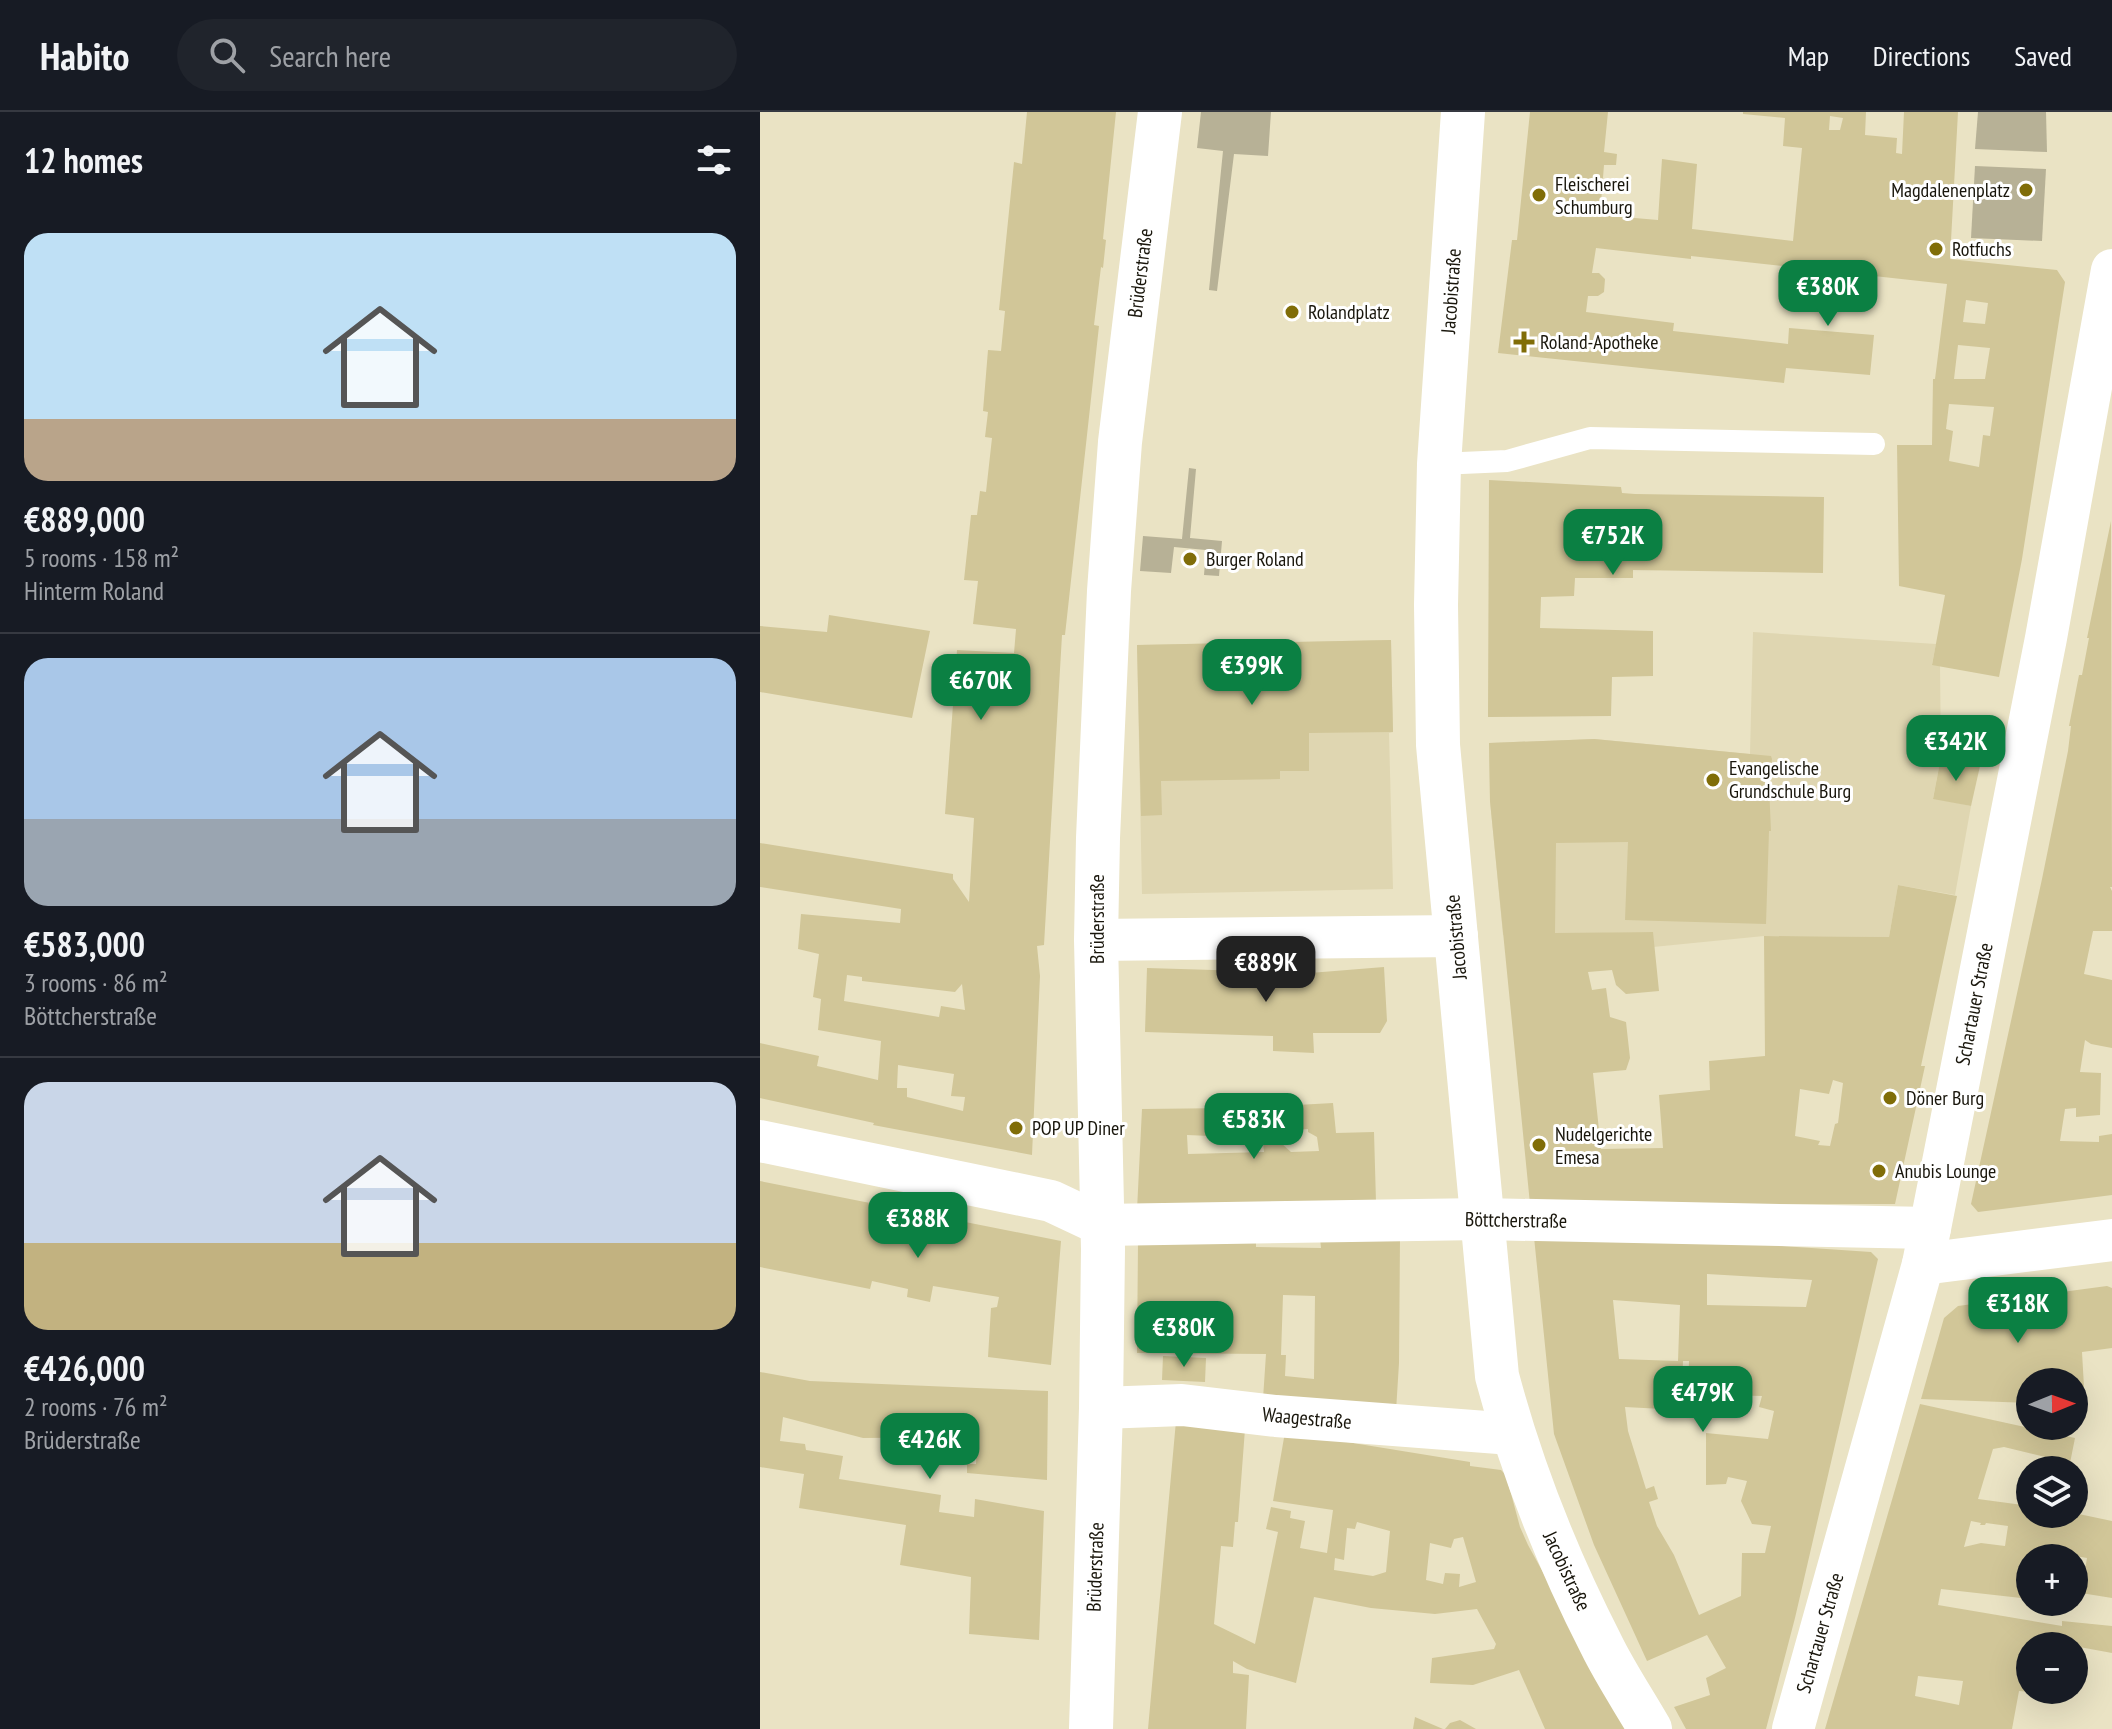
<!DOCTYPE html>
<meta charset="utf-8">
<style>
:root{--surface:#171b24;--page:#20242c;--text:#f1f3f6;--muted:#9ea1a6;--line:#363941;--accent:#0b8043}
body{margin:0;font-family:"PT Sans Narrow",sans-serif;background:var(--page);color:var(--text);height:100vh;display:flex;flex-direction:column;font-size:30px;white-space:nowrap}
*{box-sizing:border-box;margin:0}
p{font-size:26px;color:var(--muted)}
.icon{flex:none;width:44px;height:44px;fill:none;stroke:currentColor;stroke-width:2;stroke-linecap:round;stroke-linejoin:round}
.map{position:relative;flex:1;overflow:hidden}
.drawer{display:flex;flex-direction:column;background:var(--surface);width:760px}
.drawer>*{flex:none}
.needle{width:52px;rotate:89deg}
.fabs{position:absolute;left:1256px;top:1256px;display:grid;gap:16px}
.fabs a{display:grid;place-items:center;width:72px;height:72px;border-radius:50%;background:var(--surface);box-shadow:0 8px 32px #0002;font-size:40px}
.price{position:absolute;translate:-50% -68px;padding:0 18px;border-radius:16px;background:var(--accent);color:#fff;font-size:26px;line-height:52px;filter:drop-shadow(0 2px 4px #0008)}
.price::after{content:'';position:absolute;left:50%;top:48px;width:24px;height:18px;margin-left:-12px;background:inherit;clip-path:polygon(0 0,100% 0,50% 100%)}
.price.active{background:#222;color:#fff}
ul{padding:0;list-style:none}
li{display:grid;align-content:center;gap:16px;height:424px;padding:0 24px}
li+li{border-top:2px solid var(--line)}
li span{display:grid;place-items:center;height:248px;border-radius:24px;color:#555}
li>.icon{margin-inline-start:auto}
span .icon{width:144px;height:144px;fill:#fffc;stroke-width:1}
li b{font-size:34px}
h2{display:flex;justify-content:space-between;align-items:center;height:96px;padding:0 24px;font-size:34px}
header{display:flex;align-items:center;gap:48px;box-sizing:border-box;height:112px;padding:0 40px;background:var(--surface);border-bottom:2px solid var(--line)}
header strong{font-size:38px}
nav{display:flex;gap:44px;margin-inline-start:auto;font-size:28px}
.search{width:560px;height:72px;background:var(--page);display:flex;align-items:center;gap:20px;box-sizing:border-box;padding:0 28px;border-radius:44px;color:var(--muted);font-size:30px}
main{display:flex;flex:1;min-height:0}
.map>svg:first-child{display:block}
.built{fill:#dfd6b1}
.green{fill:#b7b196}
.building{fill:#d1c698;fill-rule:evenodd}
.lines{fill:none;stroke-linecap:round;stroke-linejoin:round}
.lane{stroke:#fff;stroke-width:22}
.street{stroke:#fff;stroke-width:42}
.secondary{stroke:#fff;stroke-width:44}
.poi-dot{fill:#806d08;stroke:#fff;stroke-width:3}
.labels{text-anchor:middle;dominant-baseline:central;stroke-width:6;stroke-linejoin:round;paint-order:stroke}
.poi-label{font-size:20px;fill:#19160c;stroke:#fff;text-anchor:start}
.street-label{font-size:20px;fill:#19160c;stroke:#fff}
</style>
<header>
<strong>Habito</strong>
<div class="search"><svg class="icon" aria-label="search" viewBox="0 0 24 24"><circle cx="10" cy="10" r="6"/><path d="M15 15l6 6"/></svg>Search here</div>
<nav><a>Map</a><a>Directions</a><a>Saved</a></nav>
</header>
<main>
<section class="drawer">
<h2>12 homes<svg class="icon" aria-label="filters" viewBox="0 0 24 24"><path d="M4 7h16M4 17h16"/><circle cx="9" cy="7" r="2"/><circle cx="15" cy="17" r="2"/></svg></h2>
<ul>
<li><span style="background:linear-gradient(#bfe0f5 75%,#b9a48a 0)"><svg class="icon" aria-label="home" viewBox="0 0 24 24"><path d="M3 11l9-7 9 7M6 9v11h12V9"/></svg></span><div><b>€889,000</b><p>5 rooms · 158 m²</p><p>Hinterm Roland</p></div></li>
<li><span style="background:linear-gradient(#a9c7e8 65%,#9aa5b1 0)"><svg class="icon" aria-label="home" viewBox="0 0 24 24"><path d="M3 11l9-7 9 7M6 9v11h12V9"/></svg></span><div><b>€583,000</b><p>3 rooms · 86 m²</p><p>Böttcherstraße</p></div></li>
<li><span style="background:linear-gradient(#c9d6e8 65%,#c2b280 0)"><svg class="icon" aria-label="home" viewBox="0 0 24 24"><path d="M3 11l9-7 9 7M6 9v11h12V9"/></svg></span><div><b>€426,000</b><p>2 rooms · 76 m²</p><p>Brüderstraße</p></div></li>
</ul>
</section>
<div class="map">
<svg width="1352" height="1617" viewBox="0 0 1352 1617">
<rect width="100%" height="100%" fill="#eae3c4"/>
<g class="built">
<path d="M993,520L1176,532L1172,552L1180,554L1181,645L1173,686L1211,694L1195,783L1138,773L1129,825L1004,824L893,835V820L743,823L730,689L729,631L835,627L990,642Z"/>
<path d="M631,528L633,620L629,621L633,777L382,782L377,533Z"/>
</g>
<g class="green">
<path d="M441,0H511L508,44L474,42L457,179L449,178L463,39L437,36Z"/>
<path d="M1218,0H1286L1287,40L1215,37Z"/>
<path d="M1215,54L1286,57L1282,129L1211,126Z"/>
<path d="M429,356L436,357L430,426L462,429L459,464L444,463L446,438L414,435L411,461L380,459L383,424L422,427Z"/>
</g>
<g class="building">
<path d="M267,0H356L343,127L346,128L343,156L341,155L334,213L339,214L305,523H302L284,833L277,834L280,864L272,1043L113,1013L114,1011L0,986V931L59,944L57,954L118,968L121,929L58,918L61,887L53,885L59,842L38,837L41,802L140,811L141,797L0,775V731L193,762V767L209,790L214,706L185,702L197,538L254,541L256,517L213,512L218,469L204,468L211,403H217L220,379L226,380L232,326L225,325L228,300L223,299L228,238L241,239L245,199L239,198L254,50L262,52ZM87,863L102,865V869L195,880L202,872L205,898L181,894L179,905L84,889ZM138,953L194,962L191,984L205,985L203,999L147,985V976H137Z"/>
<path d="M770,0H848L844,40L857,42L856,53H844L840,103L898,108L902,47L937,52L932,117L1033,129L1042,36L1023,34L1025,6L983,2V0H1106L1105,23L1137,26L1136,41L1142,42L1144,0H1198L1190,147L1297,158L1305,170L1262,447L1239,565L1172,553L1185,483L1139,474L1137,333H1172L1173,267H1175L1187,172L931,144V147L836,136L832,161H839L845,167L844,180L838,184H828L826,200L914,211L913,219L1028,232L1029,216L1114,223L1110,263L1026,256L1024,271L738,241L752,128H757ZM1070,4L1083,6L1080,18H1069ZM1206,188L1228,191L1225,212L1203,210ZM1198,233L1230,236L1225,267H1194ZM1189,292L1234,295L1230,324L1223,323L1219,355L1189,349L1193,319L1186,317Z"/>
<path d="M729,368L861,375L862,381L875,382L1064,385L1063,461L873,458V466H815L814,484L781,485L780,516L893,519V564L852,565L851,604L728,605Z"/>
<path d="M1351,409L1352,775H1350L1352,779V819H1333L1324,862L1352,868V936L1331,932L1325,928L1320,960L1341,961L1340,1003L1316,1005V996L1305,997L1300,1029L1339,1030V1024L1352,1022V1083L1218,1100L1211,1092L1282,767L1308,639L1311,614H1309L1319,563H1322L1329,526H1327Z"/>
<path d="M69,503L170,519L152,606L0,580V514L67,520Z"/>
<path d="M631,528L633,620L549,621V659H520V667L401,669L402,703L381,704L377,533Z"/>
<path d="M834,627L1011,644L1012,647L1009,674L1011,719H1009L1006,812L865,808L868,730L796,731L795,821L893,820L899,879L866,882L856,873L852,858L828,860L832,878L846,876L850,905L866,910L870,946L866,958L833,961L841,1037L903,1036L899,983L950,978L949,949L1005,944L1004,824L1129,825L1138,773L1197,784L1161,954H1165L1135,1092H770L730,689L729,631ZM1073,968L1083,971L1078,1011L1075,1012L1070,1034L1058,1033L1060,1029L1035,1024L1040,977L1069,982Z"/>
<path d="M1180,650L1220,654L1211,694L1173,687Z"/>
<path d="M624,855L627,909L620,921H553L554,941L513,939V924L385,920L387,856L550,861Z"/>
<path d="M573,991L576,1021L614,1020L616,1090L377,1098L382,997L472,996L473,1025L427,1023L428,1042L504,1040L499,995ZM548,1017V1020L557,1025L559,1039L531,1040L520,1030L518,1019Z"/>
<path d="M0,1069L301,1129L291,1253L228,1245L231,1196L237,1195L239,1185L173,1174L170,1190L147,1185L148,1177L112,1169L110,1177L0,1155Z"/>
<path d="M847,1122L1111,1140L1118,1147L1035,1506L1006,1617H926L914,1595L950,1583L946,1566L966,1556L947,1523L887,1549L834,1433L794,1322L774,1125ZM947,1162L1052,1168L1046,1195L947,1193ZM853,1188L920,1193L918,1249L859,1247ZM923,1249H929L928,1282L1002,1284L999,1295L1014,1299L1008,1327L946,1321V1373L966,1372L968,1365L987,1369L981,1389L992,1412L1011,1414L1005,1441H982L981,1484L939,1503L914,1443L897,1414L889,1390L898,1387L894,1374L886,1377L868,1319L865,1295L921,1298Z"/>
<path d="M560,1126L640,1127L639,1251L636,1299L503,1287L506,1242L377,1241L378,1131L496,1129V1135L561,1136ZM523,1183L555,1184L554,1267L525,1264L526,1243H521Z"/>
<path d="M1347,1174L1352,1176V1236L1322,1240L1324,1275H1314V1270H1270V1291L1161,1287L1184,1206L1198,1194Z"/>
<path d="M403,1244L446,1246L445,1270L402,1268Z"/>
<path d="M0,1260L50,1269L288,1279L287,1368L207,1361V1352H216L217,1325L103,1326L23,1305L20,1329L45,1332L46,1338L83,1344L79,1367L181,1383L179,1400L214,1405L215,1387L284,1399L279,1528L209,1522L211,1465L140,1453L146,1413L39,1396L44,1362L0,1355Z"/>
<path d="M1160,1292L1315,1326L1310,1351L1244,1335L1233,1337L1218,1387L1270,1394V1402L1314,1401L1352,1409V1486L1321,1481L1327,1446L1287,1439L1285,1446H1270V1487L1181,1477L1178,1493L1302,1514V1509L1352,1514V1541L1314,1534H1270V1580L1259,1579L1252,1617H1065ZM1211,1409L1221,1411L1220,1413H1225L1226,1411L1248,1414L1245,1434L1221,1431L1204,1435ZM1158,1564L1203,1569L1199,1593L1155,1584Z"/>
<path d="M416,1309L485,1317L478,1410H475L473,1435L461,1434L454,1512L495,1532L518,1420L506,1417L511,1395L531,1399L530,1406L545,1409L540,1436L567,1441L573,1398L513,1389L525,1320L710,1350V1354L741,1358L746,1363L760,1415L768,1433L869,1617H785L759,1558L713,1573L670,1571L672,1546L734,1537L736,1532L717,1497L675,1502L611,1496L554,1485L536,1571L487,1557L473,1549V1561L489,1563L486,1617H388ZM597,1410L630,1419L626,1460L613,1464L574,1458L575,1446L584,1448L587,1416L595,1417ZM703,1425L716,1470L699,1475L700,1462L685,1461L683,1472L666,1468L670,1431L691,1436L694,1427Z"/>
<path d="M1271,1578H1305V1584L1271,1580Z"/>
<path d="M655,1605L683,1617H653Z"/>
<path d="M700,1608L716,1617H685L690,1611Z"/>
</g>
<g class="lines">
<path class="lane" d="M679,352L747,349L830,326L1114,332"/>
<g class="street">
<path d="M336,828L697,824"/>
<path d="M0,1029L291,1089L342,1113L722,1107L1170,1116"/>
<path d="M1163,1152L1352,1128"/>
<path d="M341,1296L422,1293L516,1304L752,1322"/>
<path d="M1033,1617L1163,1152L1286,526L1352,158"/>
</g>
<g class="secondary">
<path d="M703,0L679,352L676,493L678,633L737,1264C762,1358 797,1446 841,1532C855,1561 874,1589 890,1617"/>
<path d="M331,1617L341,1296L343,1137L336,828L338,726L349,479L360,330L400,0"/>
</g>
</g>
<g class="poi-dot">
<circle cx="1266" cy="78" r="8"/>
<circle cx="779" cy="83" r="8"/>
<circle cx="1176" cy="137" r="8"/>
<circle cx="532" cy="200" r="8"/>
<path d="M760 218h8v8h8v8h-8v8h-8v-8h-8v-8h8z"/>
<circle cx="430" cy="447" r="8"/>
<circle cx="953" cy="668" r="8"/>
<circle cx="1130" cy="986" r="8"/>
<circle cx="256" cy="1016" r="8"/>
<circle cx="779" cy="1033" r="8"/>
<circle cx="1119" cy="1059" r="8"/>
</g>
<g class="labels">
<g class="poi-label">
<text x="795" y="72">Fleischerei<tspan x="795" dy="23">Schumburg</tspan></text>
<text x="1250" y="78" text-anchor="end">Magdalenenplatz</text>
<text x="1192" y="137">Rotfuchs</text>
<text x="548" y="200">Rolandplatz</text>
<text x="780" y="230">Roland-Apotheke</text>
<text x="446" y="447">Burger Roland</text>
<text x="969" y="656">Evangelische<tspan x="969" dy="23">Grundschule Burg</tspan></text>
<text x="1146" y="986">Döner Burg</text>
<text x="272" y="1016">POP UP Diner</text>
<text x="795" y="1022">Nudelgerichte<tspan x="795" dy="23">Emesa</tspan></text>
<text x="1135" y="1059">Anubis Lounge</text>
</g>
<g class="street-label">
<text transform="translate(380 161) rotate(-83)">Brüderstraße</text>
<text transform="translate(691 179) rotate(-86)">Jacobistraße</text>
<text transform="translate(337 807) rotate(-90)">Brüderstraße</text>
<text transform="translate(696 825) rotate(-95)">Jacobistraße</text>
<text transform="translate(1214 892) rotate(-79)">Schartauer Straße</text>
<text transform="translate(756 1108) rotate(1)">Böttcherstraße</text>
<text transform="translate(547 1306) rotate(5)">Waagestraße</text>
<text transform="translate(335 1455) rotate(-88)">Brüderstraße</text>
<text transform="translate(807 1459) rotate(65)">Jacobistraße</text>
<text transform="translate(1060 1521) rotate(-74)">Schartauer Straße</text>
</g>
</g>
</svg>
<div class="fabs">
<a><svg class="needle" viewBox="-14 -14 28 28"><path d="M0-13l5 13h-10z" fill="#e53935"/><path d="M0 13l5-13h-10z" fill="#9ea1a6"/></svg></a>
<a><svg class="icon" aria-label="layers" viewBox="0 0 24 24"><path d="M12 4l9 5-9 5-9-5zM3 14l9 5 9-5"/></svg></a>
<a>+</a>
<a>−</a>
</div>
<b class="price" style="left:1068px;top:216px">€380K</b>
<b class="price" style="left:853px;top:465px">€752K</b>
<b class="price" style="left:492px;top:595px">€399K</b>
<b class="price" style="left:221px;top:610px">€670K</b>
<b class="price" style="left:1196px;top:671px">€342K</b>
<b class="price active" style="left:506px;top:892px">€889K</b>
<b class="price" style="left:494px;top:1049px">€583K</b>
<b class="price" style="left:158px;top:1148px">€388K</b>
<b class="price" style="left:1258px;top:1233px">€318K</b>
<b class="price" style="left:424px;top:1257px">€380K</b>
<b class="price" style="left:943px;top:1322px">€479K</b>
<b class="price" style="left:170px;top:1369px">€426K</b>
</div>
</main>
